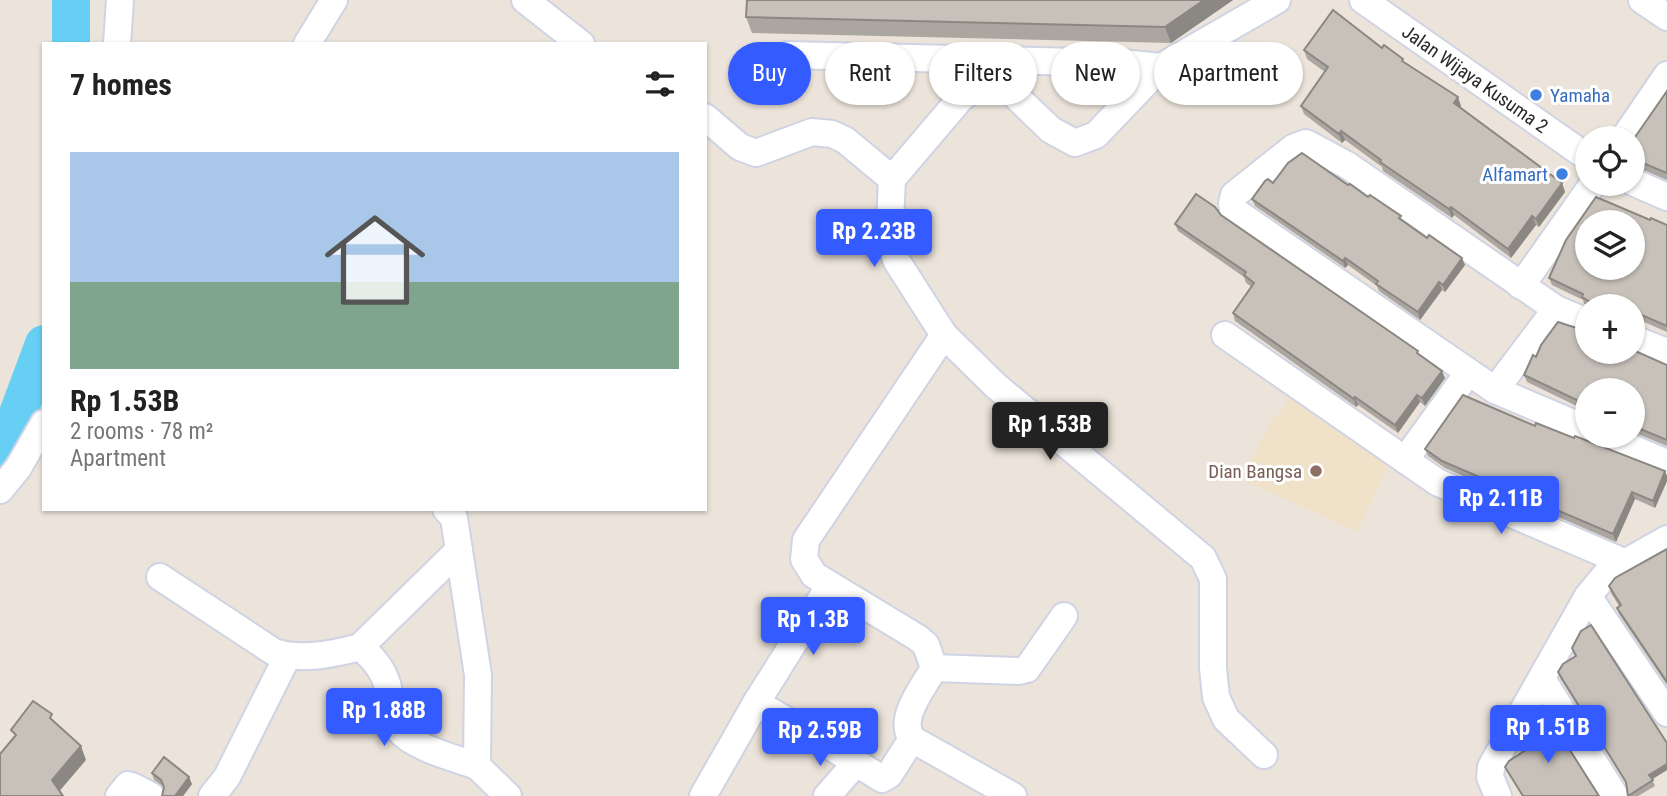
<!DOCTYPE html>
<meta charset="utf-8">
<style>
:root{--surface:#fff;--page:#f2f2f2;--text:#222;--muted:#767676;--line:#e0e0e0;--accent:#345bff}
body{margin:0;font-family:"Roboto Condensed",sans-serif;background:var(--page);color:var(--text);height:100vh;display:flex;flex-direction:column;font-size:26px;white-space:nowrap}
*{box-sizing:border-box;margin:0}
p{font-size:23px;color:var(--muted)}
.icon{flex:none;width:38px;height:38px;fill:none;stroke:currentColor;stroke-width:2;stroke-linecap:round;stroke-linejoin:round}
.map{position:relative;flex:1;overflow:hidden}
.side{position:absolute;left:42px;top:42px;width:665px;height:469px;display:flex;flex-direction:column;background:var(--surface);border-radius:0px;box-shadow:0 2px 5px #0004}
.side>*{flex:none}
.guide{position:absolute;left:728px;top:42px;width:665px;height:63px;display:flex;gap:14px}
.buttons{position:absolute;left:1575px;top:126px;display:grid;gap:14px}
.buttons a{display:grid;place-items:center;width:70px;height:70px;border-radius:50%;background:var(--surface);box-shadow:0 2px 5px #0004;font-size:35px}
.price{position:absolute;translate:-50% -60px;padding:0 16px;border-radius:7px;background:var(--accent);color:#fff;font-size:23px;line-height:46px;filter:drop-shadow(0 2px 4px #0008)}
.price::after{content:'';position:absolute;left:50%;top:42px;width:21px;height:16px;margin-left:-10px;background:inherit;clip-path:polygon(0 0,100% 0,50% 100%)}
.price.selected{background:#222;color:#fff}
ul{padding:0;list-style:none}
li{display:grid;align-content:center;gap:14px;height:371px;padding:0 28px}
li+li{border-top:2px solid var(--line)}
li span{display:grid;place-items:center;height:217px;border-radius:0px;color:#555}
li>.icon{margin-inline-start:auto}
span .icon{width:126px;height:126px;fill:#fffc;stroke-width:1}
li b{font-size:30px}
h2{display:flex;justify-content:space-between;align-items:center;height:84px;padding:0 28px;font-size:30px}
.pill{padding:0 24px;border-radius:32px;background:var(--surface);box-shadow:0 2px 5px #0004;font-size:24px;line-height:63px}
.pill.selected{background:var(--accent);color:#fff}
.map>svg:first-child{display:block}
.education{fill:#efe2c8}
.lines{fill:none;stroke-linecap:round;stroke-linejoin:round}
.river{stroke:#67cff4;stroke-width:38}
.minor-casing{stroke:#cfd3e3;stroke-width:30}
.minor{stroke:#fff;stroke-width:26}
.wall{fill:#aba6a0}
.shaded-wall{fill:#8b8782}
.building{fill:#c7c1ba;stroke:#8b8782;stroke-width:2;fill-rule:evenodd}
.shop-dot{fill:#3f7fe0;stroke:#fff;stroke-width:2.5}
.education-dot{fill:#8d6e63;stroke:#fff;stroke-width:2.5}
.labels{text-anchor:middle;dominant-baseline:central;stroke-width:6;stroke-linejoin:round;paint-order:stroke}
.street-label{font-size:19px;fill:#292929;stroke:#fff}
.shop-label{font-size:19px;fill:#366cbe;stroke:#fff;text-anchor:start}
.education-label{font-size:19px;fill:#785e54;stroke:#fff;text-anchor:end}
</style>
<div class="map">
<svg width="1667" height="796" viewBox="0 0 1667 796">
<rect width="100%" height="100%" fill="#ece4da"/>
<path class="education" d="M1290,395L1390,462L1357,532L1241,479L1275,414L1279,415Z"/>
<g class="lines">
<g class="river">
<path d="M71,0V44"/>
<path d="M0,455L4,451L44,344"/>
</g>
<g class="minor-casing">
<g id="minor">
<path d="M525,0L581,44"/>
<path d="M1363,0L1587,157"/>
<path d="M1642,0L1667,17"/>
<path d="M117,44L120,0"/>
<path d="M307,44L334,0"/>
<path d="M787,55L1122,63L1161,67L1277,0"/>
<path d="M1161,67L1096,135L1075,143L1051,130L1001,82L987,77L960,99L892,179L890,222L892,246L896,260L944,335L996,386L1203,558L1213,579V668L1216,697L1226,719L1264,755"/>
<path d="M705,117L740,147L756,153L812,132L832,134L845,140L892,179"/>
<path d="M1624,138L1667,75"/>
<path d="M1306,143L1347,165L1556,309L1495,390L1233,210L1232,203L1234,195L1293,148Z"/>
<path d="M1633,182L1667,197"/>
<path d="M1521,286L1593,184"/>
<path d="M1556,309L1587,322"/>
<path d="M944,335L806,540L804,559L814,575L918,638L926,645L934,668C924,687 897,718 912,739L1013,796"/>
<path d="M1225,335L1437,482L1626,563"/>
<path d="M1633,339L1667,352"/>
<path d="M1495,390L1587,429"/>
<path d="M1603,436L1667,463"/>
<path d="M1405,460L1468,373"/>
<path d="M0,490L18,468L44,423"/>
<path d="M446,509L454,518L478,675L477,766L508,796"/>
<path d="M160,577L274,652C301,661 334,654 360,647L459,550"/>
<path d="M1588,596L1667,713"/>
<path d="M360,647C375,659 386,673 389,692C391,705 390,718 398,729C413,748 455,758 477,766"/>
<path d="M934,668L1019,671L1027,669L1064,616"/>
<path d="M1542,679L1615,796"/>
<path d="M756,703L830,585"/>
<path d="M119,796L128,785L132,786L151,796"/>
<path d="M212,796L227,777L287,657"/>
<path d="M703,796L756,703L809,733L882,779L889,775L912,739"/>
<path d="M827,796L856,763"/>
<path d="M1498,796L1490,777L1491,767L1588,596L1607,573L1667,539"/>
</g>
</g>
<use href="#minor" class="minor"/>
</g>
<g class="wall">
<path d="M1233,0L1171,43L752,33L746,17Z"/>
<path d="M1382,48L1404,62L1461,106L1460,108L1562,183L1565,192L1539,227L1536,225L1511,258L1454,215L1452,218L1383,171L1382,167L1345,140L1342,143L1304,114L1301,106L1325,72L1307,59L1304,50Z"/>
<path d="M1667,91V180L1639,168L1633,166V140Z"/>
<path d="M1273,183L1348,185L1403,221L1465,265L1445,292L1442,290L1420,320L1379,291L1377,286L1348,265L1345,268L1255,206L1252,199Z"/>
<path d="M1221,215L1420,355L1445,378L1425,406L1420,402L1398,433L1358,405L1356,407L1235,321L1233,313L1252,287L1246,283L1244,277L1178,231L1175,224Z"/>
<path d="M1650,220L1667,225V332L1637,319L1635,324H1633V306H1589L1584,304L1583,300L1552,285L1549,278Z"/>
<path d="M1586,331L1667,365V446L1633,432V390H1587V411L1527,382L1524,375L1536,357Z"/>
<path d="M1535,426L1574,438L1665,471L1667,476V481L1655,508L1635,499L1616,542L1445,468L1428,456L1425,449Z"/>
<path d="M1667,549V685L1619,614L1617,608L1619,606L1611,593L1609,586Z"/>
<path d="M1572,648L1667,770L1652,779L1655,786L1638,796H1628L1627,785L1560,678L1558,672L1575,656Z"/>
<path d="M152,773L192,784L183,796H162L164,787L154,780Z"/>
</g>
<g class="shaded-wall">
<path d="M1204,0H1233L1171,43L1165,27Z"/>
<path d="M1458,97L1461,106L1457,112L1454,103Z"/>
<path d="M1341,131L1345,140L1342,143L1339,134Z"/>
<path d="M1562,183L1565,192L1539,227L1536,219Z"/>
<path d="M1451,207L1454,215L1452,218L1449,209Z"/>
<path d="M1532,216L1536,225L1511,258L1508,249Z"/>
<path d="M1345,258L1348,265L1345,268L1343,261Z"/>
<path d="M1462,258L1465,265L1445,292L1443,285Z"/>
<path d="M1439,282L1442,290L1420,320L1418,312Z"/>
<path d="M1635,312L1637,319L1635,324L1633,318Z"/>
<path d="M1442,371L1445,378L1425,406L1422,398Z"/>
<path d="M1417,395L1420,402L1398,433L1395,425Z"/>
<path d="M1355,397L1358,405L1356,407L1354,399Z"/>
<path d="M1665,471L1667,476V481L1655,508L1653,501Z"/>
<path d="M1632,492L1635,499L1616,542L1613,534Z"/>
<path d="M81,746L86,760L57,794L52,780Z"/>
<path d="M1667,764V770L1651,780L1649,775Z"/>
<path d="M189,777L192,784L183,796H175Z"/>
</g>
<g class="building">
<path d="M747,0H1204L1165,27L746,17Z"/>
<path d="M1333,10L1382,48L1384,45L1403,59L1402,61L1458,97L1454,103L1562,183L1536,219L1532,216L1508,249L1451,207L1449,209L1380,162L1381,160L1341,131L1339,134L1301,106L1328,67L1304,50Z"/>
<path d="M1667,91V173L1633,159V140Z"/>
<path d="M1302,153L1348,185L1350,184L1368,197L1370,195L1401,216L1399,218L1427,238L1429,235L1462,258L1443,285L1439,282L1418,312L1376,284L1378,281L1345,258L1343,261L1252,199L1265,181L1268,179L1273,183L1288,163Z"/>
<path d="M1196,194L1215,207L1221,215L1418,351L1417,353L1442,371L1422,398L1417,395L1395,425L1355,397L1354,399L1233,313L1254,283L1244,275L1246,272L1175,224Z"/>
<path d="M1596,197L1650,220L1651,218L1667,225V326L1635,312L1633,316V306H1597L1582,297L1583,294L1549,278L1566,240ZM1587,222H1633V268H1587Z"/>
<path d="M1558,322L1586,331L1587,330V352H1633V350L1667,365V440L1633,426V390H1587V405L1524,375L1533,355L1536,357L1541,345Z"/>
<path d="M1463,395L1535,426L1536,423L1574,438L1575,436L1665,471L1653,501L1632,492L1613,534L1442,461L1425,449Z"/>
<path d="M1667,549V682L1617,608L1621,605L1609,586L1615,578Z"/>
<path d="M1591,625L1667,743V764L1649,775L1653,780L1628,796L1626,782L1558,672L1563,664L1576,656L1572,648L1581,631Z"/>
<path d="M33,701L52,714L50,718L81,746L52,780L63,796H0V754L16,735L11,730Z"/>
<path d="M1545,711L1599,796H1523L1505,767L1509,761L1532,746L1525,731L1533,719Z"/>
<path d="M164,757L189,777L175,796H162L164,787L161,780L152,773Z"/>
</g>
<g class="shop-dot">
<circle cx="1536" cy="95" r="7"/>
<circle cx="1562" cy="174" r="7"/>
</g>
<circle class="education-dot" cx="1316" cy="471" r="7"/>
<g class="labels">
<g class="street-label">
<text transform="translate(1475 79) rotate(35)">Jalan Wijaya Kusuma 2</text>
</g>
<g class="shop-label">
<text x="1550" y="95">Yamaha</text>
<text x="1548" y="174" text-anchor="end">Alfamart</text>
</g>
<g class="education-label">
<text x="1302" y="471">Dian Bangsa</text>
</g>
</g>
</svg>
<div class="buttons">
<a><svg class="icon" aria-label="locate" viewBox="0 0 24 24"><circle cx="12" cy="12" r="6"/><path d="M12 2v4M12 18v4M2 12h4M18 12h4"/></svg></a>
<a><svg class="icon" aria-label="layers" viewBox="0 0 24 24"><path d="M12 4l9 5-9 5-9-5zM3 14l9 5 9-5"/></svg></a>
<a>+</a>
<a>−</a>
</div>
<b class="price" style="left:874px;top:269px">Rp 2.23B</b>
<b class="price selected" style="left:1050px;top:462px">Rp 1.53B</b>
<b class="price" style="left:1501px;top:536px">Rp 2.11B</b>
<b class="price" style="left:813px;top:657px">Rp 1.3B</b>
<b class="price" style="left:384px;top:748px">Rp 1.88B</b>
<b class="price" style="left:1548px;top:765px">Rp 1.51B</b>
<b class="price" style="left:820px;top:768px">Rp 2.59B</b>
<div class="guide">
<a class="pill selected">Buy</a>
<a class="pill">Rent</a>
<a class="pill">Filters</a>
<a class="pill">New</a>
<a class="pill">Apartment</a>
</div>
<section class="side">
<h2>7 homes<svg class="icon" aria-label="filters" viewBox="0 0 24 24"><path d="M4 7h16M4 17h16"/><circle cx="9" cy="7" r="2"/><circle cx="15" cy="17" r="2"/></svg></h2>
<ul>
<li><span style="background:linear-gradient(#a9c7e8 60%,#7fa58c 0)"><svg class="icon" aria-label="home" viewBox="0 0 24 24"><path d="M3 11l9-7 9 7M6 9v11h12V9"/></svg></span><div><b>Rp 1.53B</b><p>2 rooms · 78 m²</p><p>Apartment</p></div></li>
</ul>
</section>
</div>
